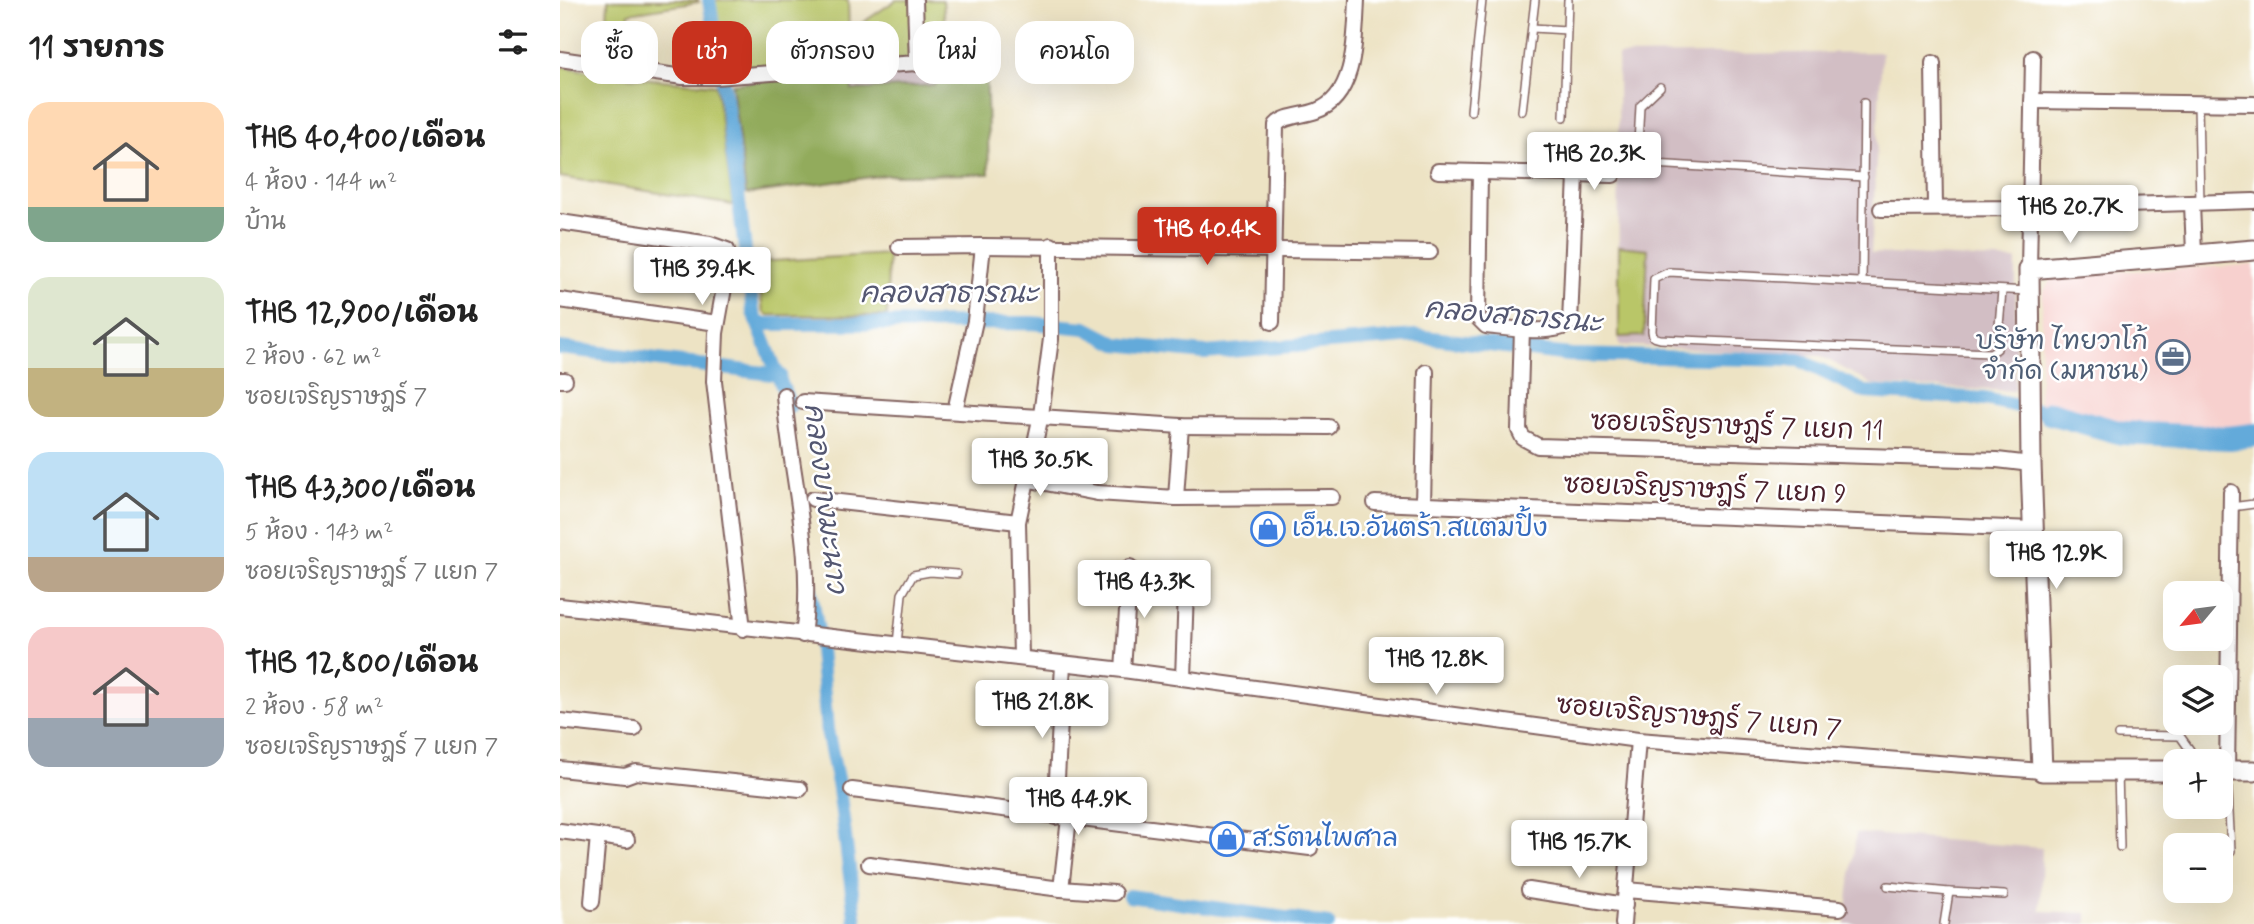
<!DOCTYPE html>
<html lang="th">
<meta charset="utf-8">
<style>
:root{--surface:#fff;--page:#f6f6f6;--text:#222;--muted:#767676;--accent:#c8321e}
body{margin:0;font-family:Mynerve,"Playpen Sans Thai",sans-serif;background:var(--page);color:var(--text);height:100vh;display:flex;flex-direction:column;font-size:26px;white-space:nowrap}
*{box-sizing:border-box;margin:0}
p{font-size:23px;color:var(--muted)}
.icon{flex:none;width:38px;height:38px;fill:none;stroke:currentColor;stroke-width:2;stroke-linecap:round;stroke-linejoin:round}
.map{position:relative;flex:1;overflow:hidden}
.sheet{display:flex;flex-direction:column;background:var(--surface);width:560px}
.sheet>*{flex:none}
.guide{position:absolute;left:21px;top:21px;width:665px;height:63px;display:flex;gap:14px}
.needle{width:46px;rotate:241deg}
.buttons{position:absolute;left:1603px;top:581px;display:grid;gap:14px}
.buttons a{display:grid;place-items:center;width:70px;height:70px;border-radius:14px;background:var(--surface);box-shadow:0 7px 28px #0002;font-size:35px}
.price{position:absolute;translate:-50% -60px;padding:0 16px;border-radius:7px;background:#fff;color:#222;font-size:23px;line-height:46px;filter:drop-shadow(0 2px 4px #0008)}
.price::after{content:'';position:absolute;left:50%;top:42px;width:21px;height:16px;margin-left:-10px;background:inherit;clip-path:polygon(0 0,100% 0,50% 100%)}
.price.selected{background:var(--accent);color:#fff}
ul{padding:0;list-style:none}
li{display:flex;align-items:center;gap:21px;height:175px;padding:0 28px}
li span{display:grid;place-items:center;flex:none;width:196px;height:140px;border-radius:21px;color:#555}
li>.icon{margin-inline-start:auto}
span .icon{width:84px;height:84px;fill:#fffc;stroke-width:1}
li b{font-size:30px}
h2{display:flex;justify-content:space-between;align-items:center;height:84px;padding:0 28px;font-size:30px}
.pill{padding:0 24px;border-radius:21px;background:var(--surface);box-shadow:0 7px 28px #0002;font-size:24px;line-height:63px}
.pill.selected{background:var(--accent);color:#fff}
main{display:flex;flex:1;min-height:0}
.map>svg:first-child{display:block}
.built{fill:#f7d0ce}
.industrial{fill:#d2bec4}
.green{fill:#b9c667;stroke:#827249;stroke-width:2}
.forest{fill:#92ab5c;stroke:#6e6544;stroke-width:2}
.lines{fill:none;stroke-linecap:round;stroke-linejoin:round}
.canal{stroke:#63aada;stroke-width:14}
.river{stroke:#63aada;stroke-width:24}
.lane-casing{stroke:#836461;stroke-width:10}
.street-casing{stroke:#836461;stroke-width:18}
.secondary-casing{stroke:#836461;stroke-width:23}
.lane{stroke:#fff;stroke-width:7}
.street{stroke:#fff;stroke-width:14}
.secondary{stroke:#fff;stroke-width:19}
.labels{text-anchor:middle;dominant-baseline:central;stroke-width:5;stroke-linejoin:round;paint-order:stroke}
.service-label{font-size:26px;fill:#4e5e75;stroke:#fff;text-anchor:end}
.street-label{font-size:26px;fill:#4a1f2b;stroke:#fff}
.shop-label{font-size:26px;fill:#366cbe;stroke:#fff;text-anchor:start}
.water-label{font-size:28px;font-style:italic;fill:#545771;stroke:#fff}
</style>
<main>
<section class="sheet">
<h2>11 รายการ<svg class="icon" aria-label="filters" viewBox="0 0 24 24"><path d="M4 7h16M4 17h16"/><circle cx="9" cy="7" r="2"/><circle cx="15" cy="17" r="2"/></svg></h2>
<ul>
<li><span style="background:linear-gradient(#ffd9b3 75%,#7fa58c 0)"><svg class="icon" aria-label="home" viewBox="0 0 24 24"><path d="M3 11l9-7 9 7M6 9v11h12V9"/></svg></span><div><b>THB 40,400/เดือน</b><p>4 ห้อง · 144 m²</p><p>บ้าน</p></div></li>
<li><span style="background:linear-gradient(#dfe7d0 65%,#c2b280 0)"><svg class="icon" aria-label="home" viewBox="0 0 24 24"><path d="M3 11l9-7 9 7M6 9v11h12V9"/></svg></span><div><b>THB 12,900/เดือน</b><p>2 ห้อง · 62 m²</p><p>ซอยเจริญราษฎร์ 7</p></div></li>
<li><span style="background:linear-gradient(#bfe0f5 75%,#b9a48a 0)"><svg class="icon" aria-label="home" viewBox="0 0 24 24"><path d="M3 11l9-7 9 7M6 9v11h12V9"/></svg></span><div><b>THB 43,300/เดือน</b><p>5 ห้อง · 143 m²</p><p>ซอยเจริญราษฎร์ 7 แยก 7</p></div></li>
<li><span style="background:linear-gradient(#f6c9c9 65%,#9aa5b1 0)"><svg class="icon" aria-label="home" viewBox="0 0 24 24"><path d="M3 11l9-7 9 7M6 9v11h12V9"/></svg></span><div><b>THB 12,800/เดือน</b><p>2 ห้อง · 58 m²</p><p>ซอยเจริญราษฎร์ 7 แยก 7</p></div></li>
</ul>
</section>
<div class="map">
<svg width="1694" height="924" viewBox="0 0 1694 924">
<rect width="100%" height="100%" fill="#fff"/>
<filter id="ink" filterUnits="userSpaceOnUse"><feTurbulence type="fractalNoise" baseFrequency=".0143" numOctaves="2"/><feDisplacementMap in="SourceGraphic" scale="14" xChannelSelector="R" yChannelSelector="G"/><feConvolveMatrix kernelMatrix="1 2 1 2 8 2 1 2 1" color-interpolation-filters="sRGB"/></filter>
<filter id="wash" filterUnits="userSpaceOnUse"><feTurbulence type="fractalNoise" baseFrequency=".00686" numOctaves="4" result="noise"/><feDisplacementMap in="SourceGraphic" scale="28" xChannelSelector="R" yChannelSelector="G"/><feGaussianBlur stdDeviation="1.57" result="paint"/><feColorMatrix in="noise" values="0 0 0 0 0 0 0 0 0 0 0 0 0 0 0 0 0 1.4 0 .05"/><feComposite in="paint" operator="in"/></filter>
<g filter="url(#wash)">
<rect width="100%" height="100%" fill="#ede3c4"/>
<path class="built" d="M1694,265V424L1643,430L1565,428L1479,405L1483,292L1494,275Z"/>
<g class="industrial">
<path d="M1322,52L1311,253L1456,260L1455,391L1313,385L1261,356L1059,345L1058,55Z"/>
<path d="M375,67L376,85L291,90L290,72Z"/>
<path d="M1296,833L1482,848L1480,911L1527,913V924H1285Z"/>
</g>
<g class="green">
<path d="M48,0H138L139,2L69,13L68,21H47Z"/>
<path d="M153,0H288L289,32L336,0H383L387,53L350,59L167,70Z"/>
<path d="M0,66L56,76L156,85L173,205L0,177Z"/>
<path d="M1059,246L1088,249L1084,336L1059,337Z"/>
<path d="M328,254L327,316L207,315L203,311L196,262Z"/>
</g>
<path class="forest" d="M426,60L429,174L326,175L186,194L172,84L290,72L292,90L375,85V67Z"/>
<g class="lines">
<g class="canal">
<path d="M149,0L166,101L193,312L230,406"/>
<path d="M200,324L472,323L526,328L557,344L645,353L856,336L1009,355L1239,360L1305,392L1425,399L1490,413"/>
<path d="M0,348L220,375"/>
<path d="M250,586L259,637L267,730L279,788L296,924"/>
<path d="M569,896L768,924"/>
</g>
<path class="river" d="M1490,413L1562,433L1669,438L1694,435"/>
</g>
</g>
<g filter="url(#ink)">
<g class="lines">
<g class="lane-casing">
<g id="lane">
<path d="M972,28L1007,30"/>
<path d="M1100,87L1080,106L1077,163L1304,177"/>
<path d="M1638,104L1640,204"/>
<path d="M911,111L922,0"/>
<path d="M962,111L975,0"/>
<path d="M1004,117L1008,0"/>
<path d="M1302,282L1304,103"/>
<path d="M1442,291L1437,349L1430,353L1100,339L1093,337L1092,331L1094,279L1109,272L1468,291"/>
<path d="M1671,507L1694,504"/>
<path d="M337,644L342,594L353,575L370,572L397,574"/>
<path d="M1558,735L1620,736L1630,750V761"/>
<path d="M1558,772L1560,847"/>
<path d="M1667,772L1671,851"/>
<path d="M1328,886L1389,892"/>
<path d="M1384,924L1389,892L1444,895"/>
</g>
</g>
<g class="street-casing">
<g id="street">
<path d="M355,0L357,64"/>
<path d="M0,59L123,77H155L415,59"/>
<path d="M1373,63L1375,208"/>
<path d="M1472,101L1694,104"/>
<path d="M878,171L1053,175"/>
<path d="M920,172L918,318L926,326C947,328 994,336 1010,323L1016,175"/>
<path d="M1632,204L1634,253"/>
<path d="M1321,209L1470,208L1694,201"/>
<path d="M0,222L150,244L167,250L169,260L156,333L154,381L183,629"/>
<path d="M423,246L870,252"/>
<path d="M339,247L423,246L415,321L395,411"/>
<path d="M1469,269L1473,58"/>
<path d="M0,300L157,323"/>
<path d="M712,322L716,125C725,115 743,116 756,111C797,97 795,34 797,0"/>
<path d="M962,329L959,430L963,438L978,446L1437,460L1471,464"/>
<path d="M0,380H5"/>
<path d="M224,395C230,473 255,556 243,635"/>
<path d="M243,402L621,426L769,427"/>
<path d="M465,479L537,493L616,498L772,497"/>
<path d="M616,498L621,426"/>
<path d="M253,499L458,522"/>
<path d="M815,503L1473,529"/>
<path d="M863,504L866,372"/>
<path d="M0,606L563,670L1078,740L1482,771"/>
<path d="M461,657L458,522L481,415L491,339V245"/>
<path d="M563,670L570,567"/>
<path d="M623,678L626,590"/>
<path d="M0,721L74,729"/>
<path d="M0,769L65,776L76,772L240,789"/>
<path d="M1667,771L1671,492"/>
<path d="M292,790L750,848"/>
<path d="M495,817L503,664"/>
<path d="M0,831L67,840"/>
<path d="M309,864L501,889L554,893"/>
<path d="M501,889L509,818"/>
<path d="M969,890L1065,905"/>
<path d="M1066,890L1280,908"/>
<path d="M32,902L38,836"/>
<path d="M1063,924L1078,740"/>
</g>
</g>
<g class="secondary-casing">
<g id="secondary">
<path d="M1615,771H1482L1471,464L1469,269L1694,250"/>
<path d="M1661,771H1694"/>
</g>
</g>
<use href="#lane" class="lane"/>
<use href="#street" class="street"/>
<use href="#secondary" class="secondary"/>
</g>
</g>
<defs>
<g id="office-ring" transform="scale(1.75)"><circle r="9.5" fill="#fff" stroke="#5c6f8a" stroke-width="1.5"/><path d="M-6-3h4V-5.5h4V-3h4V5H-6ZM-1-4.5V-3h2v-1.5ZM-6 0V1H6V0Z" fill="#5c6f8a"/></g>
<g id="shop-ring" transform="scale(1.75)"><circle r="9.5" fill="#fff" stroke="#3f7fe0" stroke-width="1.5"/><path d="M-5-2.5h2.3a2.7 3.5 0 0 1 5.4 0H5L5.5 6h-11ZM-1.5-2.5h3a1.5 2.3 0 0 0-3 0Z" fill="#3f7fe0"/></g>
</defs>
<g fill-rule="evenodd">
<use href="#office-ring" x="1613" y="357"/>
<use href="#shop-ring" x="708" y="529"/>
<use href="#shop-ring" x="667" y="839"/>
</g>
<g class="labels">
<g class="service-label">
<text x="1588" y="342">บริษัท ไทยวาโก้<tspan x="1588" dy="30">จำกัด (มหาชน)</tspan></text>
</g>
<g class="street-label">
<text transform="translate(1177 427) rotate(2)">ซอยเจริญราษฎร์ 7 แยก 11</text>
<text transform="translate(1145 490) rotate(2)">ซอยเจริญราษฎร์ 7 แยก 9</text>
<text transform="translate(1139 718) rotate(5)">ซอยเจริญราษฎร์ 7 แยก 7</text>
</g>
<g class="shop-label">
<text x="732" y="529">เอ็น.เจ.อันตร้า.สแตมปิ้ง</text>
<text x="692" y="839">ส.รัตนไพศาล</text>
</g>
<g class="water-label">
<text x="389" y="294">คลองสาธารณะ</text>
<text transform="translate(953 317) rotate(5)">คลองสาธารณะ</text>
<text transform="translate(264 498) rotate(83)">คลองบางมะนาว</text>
</g>
</g>
</svg>
<div class="buttons">
<a><svg class="needle" viewBox="-14 -14 28 28"><path d="M0-13l5 13h-10z" fill="#e53935"/><path d="M0 13l5-13h-10z" fill="#767676"/></svg></a>
<a><svg class="icon" aria-label="layers" viewBox="0 0 24 24"><path d="M12 4l9 5-9 5-9-5zM3 14l9 5 9-5"/></svg></a>
<a>+</a>
<a>−</a>
</div>
<b class="price" style="left:1034px;top:192px">THB 20.3K</b>
<b class="price" style="left:1510px;top:245px">THB 20.7K</b>
<b class="price selected" style="left:647px;top:267px">THB 40.4K</b>
<b class="price" style="left:142px;top:307px">THB 39.4K</b>
<b class="price" style="left:480px;top:498px">THB 30.5K</b>
<b class="price" style="left:1496px;top:591px">THB 12.9K</b>
<b class="price" style="left:584px;top:620px">THB 43.3K</b>
<b class="price" style="left:876px;top:697px">THB 12.8K</b>
<b class="price" style="left:482px;top:740px">THB 21.8K</b>
<b class="price" style="left:518px;top:837px">THB 44.9K</b>
<b class="price" style="left:1019px;top:880px">THB 15.7K</b>
<div class="guide">
<a class="pill">ซื้อ</a>
<a class="pill selected">เช่า</a>
<a class="pill">ตัวกรอง</a>
<a class="pill">ใหม่</a>
<a class="pill">คอนโด</a>
</div>
</div>
</main>
